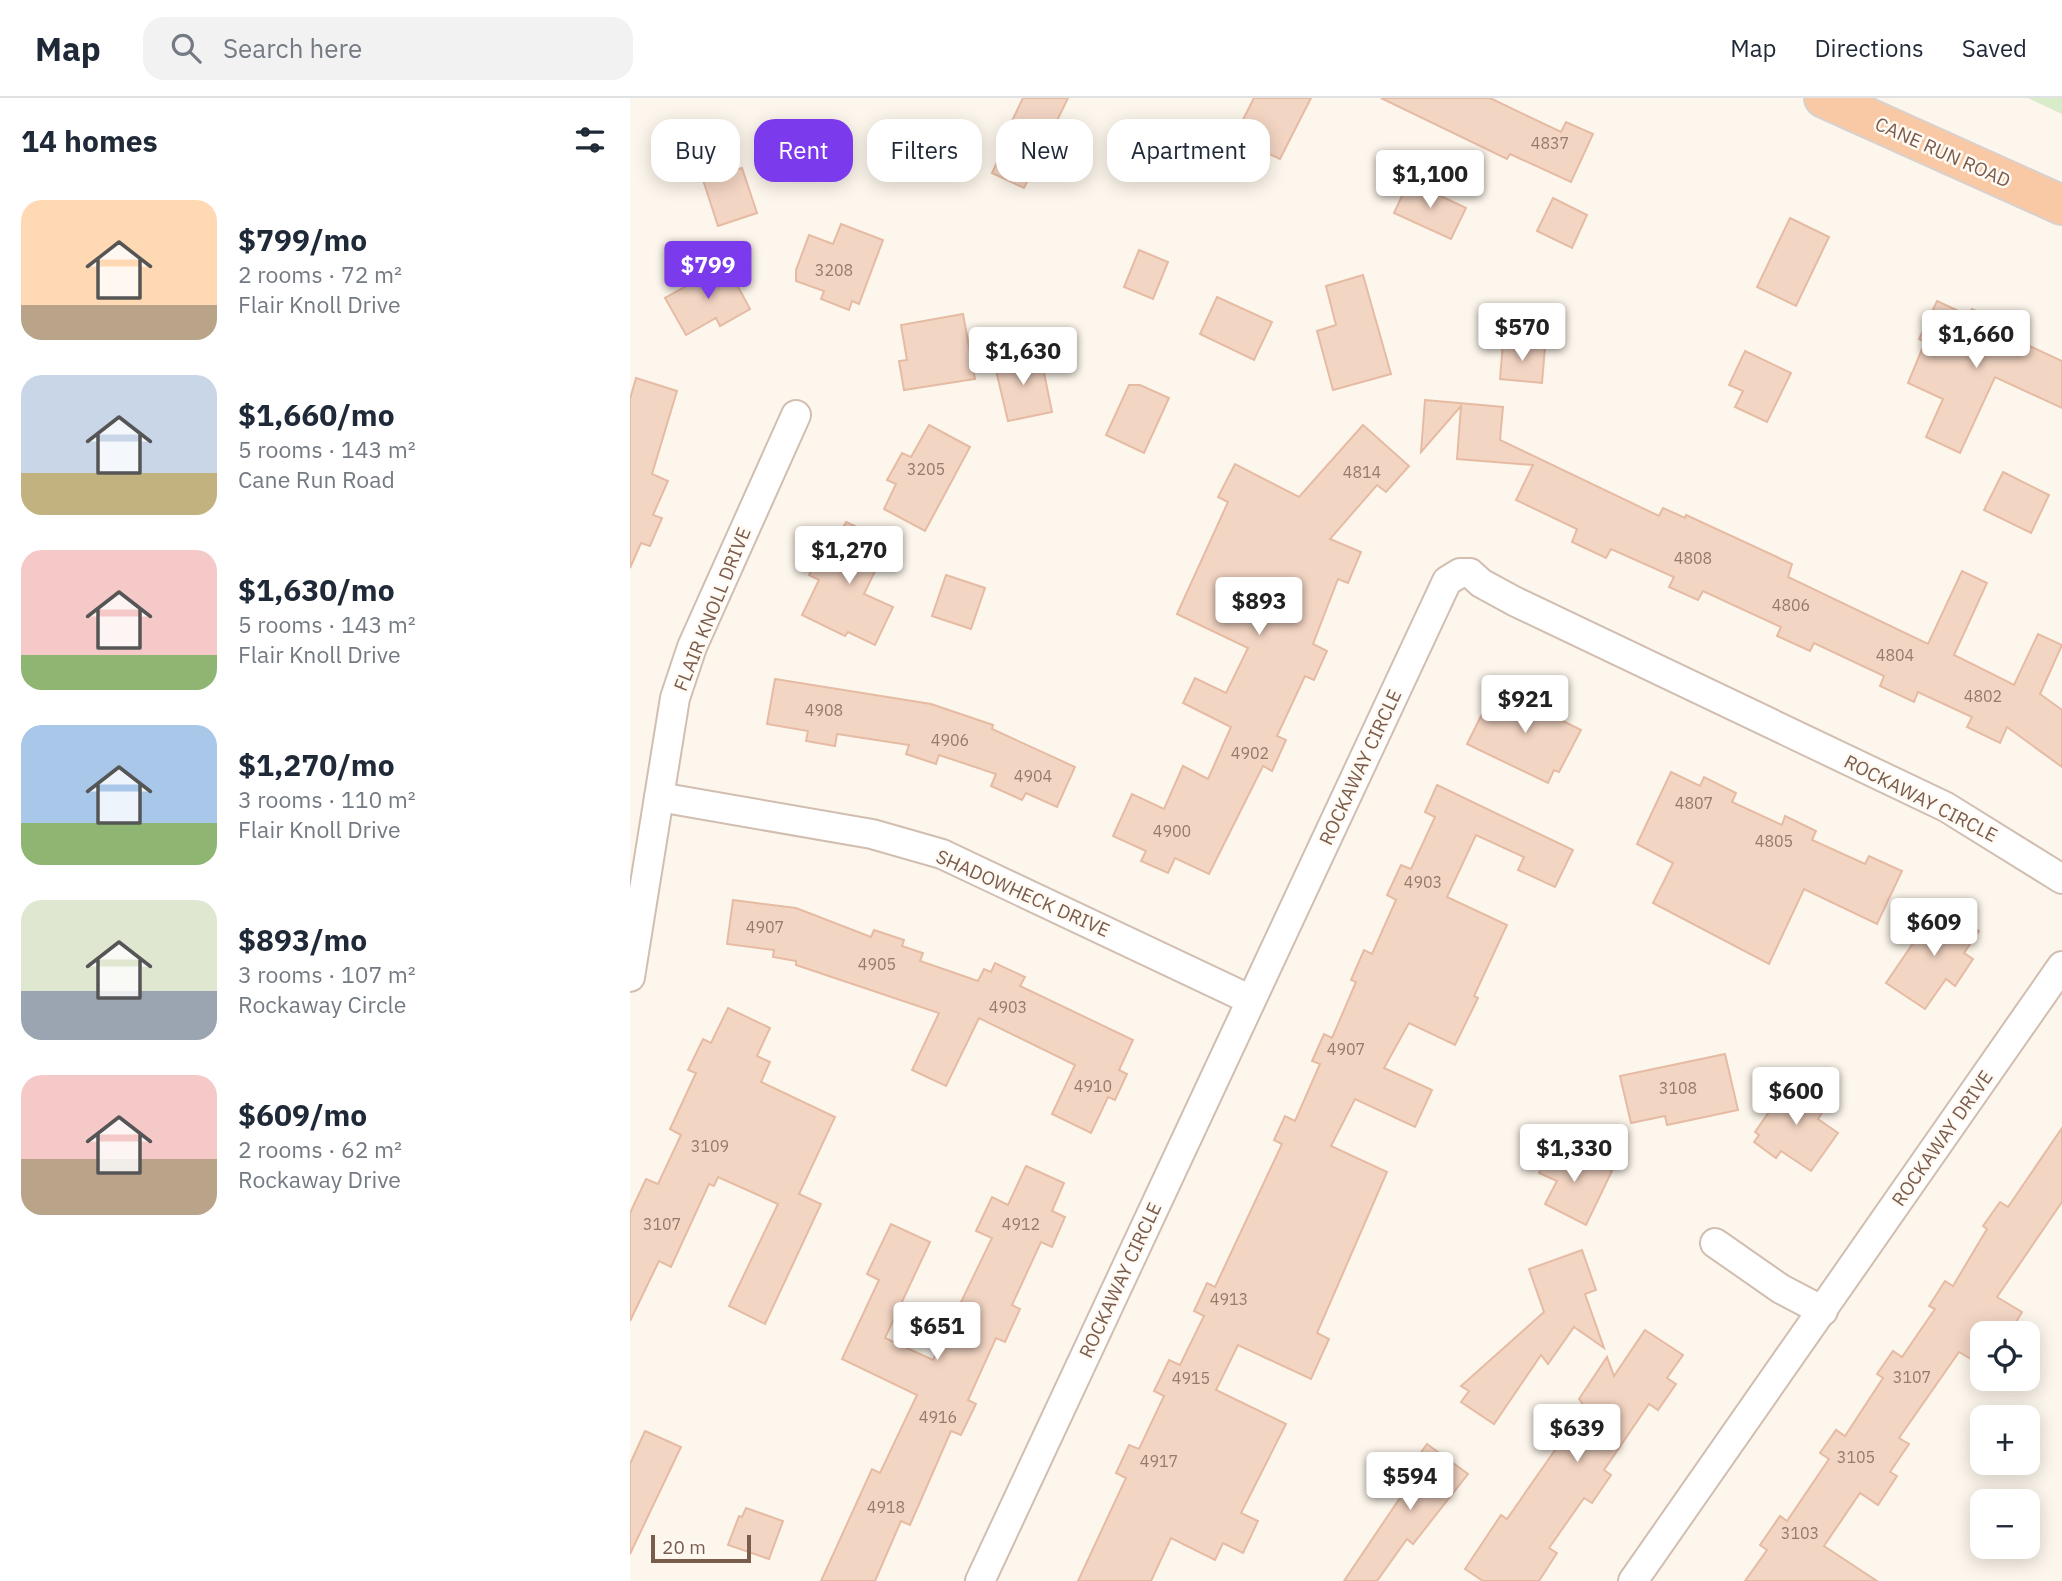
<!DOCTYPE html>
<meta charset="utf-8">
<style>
:root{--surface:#fff;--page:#f2f2f3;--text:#1f2937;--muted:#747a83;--line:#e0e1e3;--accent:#7c3aed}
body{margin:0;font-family:"IBM Plex Sans",sans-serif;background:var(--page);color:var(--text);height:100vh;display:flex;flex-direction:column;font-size:26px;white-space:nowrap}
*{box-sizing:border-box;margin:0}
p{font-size:23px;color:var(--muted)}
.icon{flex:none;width:38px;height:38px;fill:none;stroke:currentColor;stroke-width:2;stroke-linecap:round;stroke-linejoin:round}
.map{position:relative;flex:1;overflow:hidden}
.sheet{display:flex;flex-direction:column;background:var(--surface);width:630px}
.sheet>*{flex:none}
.banner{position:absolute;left:21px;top:21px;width:665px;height:63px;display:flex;gap:14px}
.buttons{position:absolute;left:1340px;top:1223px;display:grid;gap:14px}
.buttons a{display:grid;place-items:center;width:70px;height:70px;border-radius:14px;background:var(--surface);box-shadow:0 4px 18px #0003;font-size:35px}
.scale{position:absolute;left:21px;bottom:18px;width:100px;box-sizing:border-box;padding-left:7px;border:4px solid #7a5c4d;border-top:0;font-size:19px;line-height:24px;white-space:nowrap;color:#7a5c4d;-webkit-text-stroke:5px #fffaf3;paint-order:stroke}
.price{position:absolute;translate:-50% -60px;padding:0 16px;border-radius:7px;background:#fff;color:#222;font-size:23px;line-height:46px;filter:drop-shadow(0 2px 4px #0008)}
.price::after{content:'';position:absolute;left:50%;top:42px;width:21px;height:16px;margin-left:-10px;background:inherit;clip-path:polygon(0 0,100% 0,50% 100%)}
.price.on{background:var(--accent);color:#fff}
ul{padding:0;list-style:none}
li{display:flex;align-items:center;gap:21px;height:175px;padding:0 21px}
li span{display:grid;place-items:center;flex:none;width:196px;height:140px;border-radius:21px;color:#555}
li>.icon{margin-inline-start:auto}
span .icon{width:84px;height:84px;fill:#fffc;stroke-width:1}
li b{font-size:30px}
h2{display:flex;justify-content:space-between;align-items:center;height:84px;padding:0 21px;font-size:30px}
.tag{padding:0 24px;border-radius:21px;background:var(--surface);box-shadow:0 4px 18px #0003;font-size:24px;line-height:63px}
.tag.on{background:var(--accent);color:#fff}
header{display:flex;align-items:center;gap:42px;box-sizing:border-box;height:98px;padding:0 35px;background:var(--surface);border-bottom:2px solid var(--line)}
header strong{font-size:33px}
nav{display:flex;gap:38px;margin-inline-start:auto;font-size:24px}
.search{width:490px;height:63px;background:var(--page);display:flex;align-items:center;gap:18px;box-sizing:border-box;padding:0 24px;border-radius:21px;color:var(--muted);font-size:26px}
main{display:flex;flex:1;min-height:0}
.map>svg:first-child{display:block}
.green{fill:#d8ecc9}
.building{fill:#f3d5c3;stroke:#e6bba3;stroke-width:2}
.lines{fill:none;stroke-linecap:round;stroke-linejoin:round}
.minor-casing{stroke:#d1beb0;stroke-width:32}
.trunk-casing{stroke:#dad1cd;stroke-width:42}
.minor{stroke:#fff;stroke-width:28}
.trunk{stroke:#f9c8a4;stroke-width:38}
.labels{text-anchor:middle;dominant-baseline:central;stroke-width:5;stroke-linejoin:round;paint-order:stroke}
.number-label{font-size:16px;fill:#987a6a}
.street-label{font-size:19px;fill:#7a5c4d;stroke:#fffaf3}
</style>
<header>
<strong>Map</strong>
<div class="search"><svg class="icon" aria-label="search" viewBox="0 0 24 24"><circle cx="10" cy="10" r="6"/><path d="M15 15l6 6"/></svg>Search here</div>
<nav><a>Map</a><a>Directions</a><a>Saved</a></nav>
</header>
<main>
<section class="sheet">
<h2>14 homes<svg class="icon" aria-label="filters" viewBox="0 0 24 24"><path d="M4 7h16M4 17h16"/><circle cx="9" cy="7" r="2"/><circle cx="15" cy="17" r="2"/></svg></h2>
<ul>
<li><span style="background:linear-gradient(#ffd9b3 75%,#b9a48a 0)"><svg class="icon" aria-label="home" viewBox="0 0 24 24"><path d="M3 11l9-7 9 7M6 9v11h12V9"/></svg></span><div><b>$799/mo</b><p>2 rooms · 72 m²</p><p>Flair Knoll Drive</p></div></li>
<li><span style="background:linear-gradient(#c9d6e8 70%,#c2b280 0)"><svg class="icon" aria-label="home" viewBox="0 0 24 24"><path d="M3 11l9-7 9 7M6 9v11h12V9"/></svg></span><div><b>$1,660/mo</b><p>5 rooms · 143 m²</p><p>Cane Run Road</p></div></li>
<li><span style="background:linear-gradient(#f6c9c9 75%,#8fb573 0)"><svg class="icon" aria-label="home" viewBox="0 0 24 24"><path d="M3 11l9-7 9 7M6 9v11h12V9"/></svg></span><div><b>$1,630/mo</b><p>5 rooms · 143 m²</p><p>Flair Knoll Drive</p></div></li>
<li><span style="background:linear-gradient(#a9c7e8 70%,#8fb573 0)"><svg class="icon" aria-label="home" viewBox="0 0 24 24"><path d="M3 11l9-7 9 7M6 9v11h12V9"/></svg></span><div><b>$1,270/mo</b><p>3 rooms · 110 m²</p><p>Flair Knoll Drive</p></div></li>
<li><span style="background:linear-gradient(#dfe7d0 65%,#9aa5b1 0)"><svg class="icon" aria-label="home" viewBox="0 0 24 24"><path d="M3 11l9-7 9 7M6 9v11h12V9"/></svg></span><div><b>$893/mo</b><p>3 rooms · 107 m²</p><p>Rockaway Circle</p></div></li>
<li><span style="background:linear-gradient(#f6c9c9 60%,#b9a48a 0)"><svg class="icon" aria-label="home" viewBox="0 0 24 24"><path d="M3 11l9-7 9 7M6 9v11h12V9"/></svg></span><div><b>$609/mo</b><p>2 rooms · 62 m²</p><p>Rockaway Drive</p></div></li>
</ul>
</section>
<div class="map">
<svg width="1432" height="1483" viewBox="0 0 1432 1483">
<rect width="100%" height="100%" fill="#fdf6ec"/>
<path class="green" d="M1398,0H1432V16Z"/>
<g class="building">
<path d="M393,0H438L394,90L362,75L383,31L379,29Z"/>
<path d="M624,0H681L650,61L635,54L629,65L599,49Z"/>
<path d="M751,0H860L931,34L936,24L963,36L941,84L880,56L877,61Z"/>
<path d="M112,70L127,115L88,128L73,82Z"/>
<path d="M779,83L836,110L821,141L764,115Z"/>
<path d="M923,100L957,117L942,150L907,133Z"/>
<path d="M1160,120L1199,139L1166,208L1127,189Z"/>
<path d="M211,126L253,142L229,206L222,203L219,212L191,201L194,193L166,183V172L179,137L203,146Z"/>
<path d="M509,152L538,164L523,201L494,189Z"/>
<path d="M96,166L120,211L90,228L86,220L56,237L35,200Z"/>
<path d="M733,177L761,276L703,292L687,233L706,227L696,188Z"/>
<path d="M587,199L642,224L624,262L570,236Z"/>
<path d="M1307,203L1339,218L1342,211L1367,222L1363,230L1367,233L1432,263V310L1365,279L1330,355L1296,339L1313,301L1278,285L1295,244L1289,241Z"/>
<path d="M333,216L345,281L274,292L269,263L277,262L271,227Z"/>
<path d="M873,245L915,249L912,285L870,281Z"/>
<path d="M1115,253L1161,275L1137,324L1105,309L1113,293L1099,287Z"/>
<path d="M410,255L422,314L378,323L364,264Z"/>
<path d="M6,280L47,293L22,376L38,383L23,417L32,420L20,448L11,445L0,470V301Z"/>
<path d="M499,287H510L539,300L514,355L476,337Z"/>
<path d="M795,302L873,309L870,342L1029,418L1033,410L1055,420L1056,417L1162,466L1158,479L1298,546L1332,473L1357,485L1324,557L1384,587L1408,536L1432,547L1410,596L1432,612V669L1377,629L1370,645L1337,629L1342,619L1288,594L1284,604L1250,588L1254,578L1184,545L1180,553L1147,538L1151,529L1073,493L1068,502L1039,489L1044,479L981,451L976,460L942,444L947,431L886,402L903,367L827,361L831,308L791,354Z"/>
<path d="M299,327L340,349L295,433L254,411L266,386L257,382L272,355L281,359Z"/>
<path d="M733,327L779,368L756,394L747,387L700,441L731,454L718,485L708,481L683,546L697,553L684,582L675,578L647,638L656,642L642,673L633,668L579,776L545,760L538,775L511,763L516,753L483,738L502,696L534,711L553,668L578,681L601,629L553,605L565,580L596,595L618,550L547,516L598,404L588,399L605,366L669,399Z"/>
<path d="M1373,374L1419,397L1401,435L1354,412Z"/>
<path d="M216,424L259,444L234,496L263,509L245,547L218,534L215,538L172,517L189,482L179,477L192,451L200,455Z"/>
<path d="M316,477L355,490L341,531L302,518Z"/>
<path d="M145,581L301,606L363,627L362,631L445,669L427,709L396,695L392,702L361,688L366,676L309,657L306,666L276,656L279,647L207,636L205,648L176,643L178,633L137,626Z"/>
<path d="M865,590L898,607L903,596L932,611L927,620L951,632L929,674L924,672L918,685L837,646Z"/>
<path d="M1041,674L1070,688L1074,679L1106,695L1102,704L1152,727L1155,718L1186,733L1182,742L1235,766L1239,758L1272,773L1247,826L1174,791L1139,866L1023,805L1043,765L1007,746Z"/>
<path d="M807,687L943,752L925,789L888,772L894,759L846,737L817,799L877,827L844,898L848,900L825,947L779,925L754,970L802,992L785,1029L725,1001L701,1048L757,1074L687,1235L699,1241L681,1281L608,1247L586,1292L656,1326L611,1415L628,1423L613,1455L593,1445L585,1462L541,1440L521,1483H448L496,1380L486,1375L499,1347L509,1351L534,1298L524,1293L539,1262L550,1267L574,1218L564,1213L577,1185L585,1189L652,1046L644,1042L655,1018L665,1023L690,966L682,963L694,936L702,940L726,884L721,882L734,852L742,856L766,802L757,797L771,767L781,771L805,719L795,714Z"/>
<path d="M103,802L166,810L241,839L244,832L274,842L272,848L293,855L290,863L348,883L354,871L361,874L365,865L395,879L390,888L503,942L489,972L497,976L485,1002L478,999L461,1035L422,1016L445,967L349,920L316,988L282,972L309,915L166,867V863L143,859L144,852L97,846Z"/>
<path d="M1309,807L1349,833L1334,855L1343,861L1325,888L1316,881L1295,911L1256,885Z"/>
<path d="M98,910L140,930L127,958L140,964L131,984L205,1019L169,1096L191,1106L135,1226L99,1208L148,1106L88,1079L84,1088L79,1086L41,1169L29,1163L0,1223V1115L16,1081L28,1086L51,1037L40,1031L66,975L58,972L73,941L81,945Z"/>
<path d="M1095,956L1108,1012L1037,1027L1035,1018L1001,1025L990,978Z"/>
<path d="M1162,981L1198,1006L1188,1021L1208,1035L1181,1073L1151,1053L1146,1060L1124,1044L1129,1037L1125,1034Z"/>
<path d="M1432,1030V1104L1367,1199L1392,1214L1379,1236H1353V1268L1329,1254L1269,1340L1279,1346L1260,1374L1267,1378L1248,1407L1230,1395L1194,1448L1247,1483H1115L1137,1452L1130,1447L1150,1418L1157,1423L1199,1361L1190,1355L1206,1332L1215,1338L1253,1280L1247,1276L1263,1253L1272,1259L1305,1211L1299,1208L1315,1183L1323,1188L1357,1131L1353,1128L1370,1104L1378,1109Z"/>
<path d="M923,1047L982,1073L956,1127L915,1106L927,1083L909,1075Z"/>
<path d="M396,1068L434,1085L422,1113L435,1119L422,1149L411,1144L382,1207L390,1211L375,1244L366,1240L338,1302L346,1306L331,1337L321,1333L280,1427L271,1423L245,1483H191L242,1371L250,1375L287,1297L212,1261L249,1182L237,1176L261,1126L300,1144L255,1240L303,1262L362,1140L346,1133L362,1099L378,1107Z"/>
<path d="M952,1152L966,1192L955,1196L974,1250L944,1229L918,1266L911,1257L864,1326L831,1304L839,1293L831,1288L914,1214L899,1171Z"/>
<path d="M1015,1232L1053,1257L1037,1280L1046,1286L1028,1312L1019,1306L974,1372L981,1377L962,1405L954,1400L919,1450L927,1455L909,1483H853L835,1471L871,1417L877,1421L955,1309L949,1301L977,1259L984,1278Z"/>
<path d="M15,1333L51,1349L0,1456V1366Z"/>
<path d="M797,1346L838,1376L783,1446L777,1441L747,1483H714L778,1388L771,1383Z"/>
<path d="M116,1410L153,1423L139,1461L98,1447L109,1418L112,1419Z"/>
</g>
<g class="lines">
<g class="minor-casing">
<g id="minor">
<path d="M29,699L242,736L312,756L621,902"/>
<path d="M0,879L45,600L62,549L166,317"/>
<path d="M1085,1145L1151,1191L1193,1213"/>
<path d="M350,1483L817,483L830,475H840L851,485L884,503L1316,709L1432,781"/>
<path d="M1003,1483L1432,868"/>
</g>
</g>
<g class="trunk-casing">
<path id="trunk" d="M1194,0L1432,107"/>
</g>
<use href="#minor" class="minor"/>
<use href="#trunk" class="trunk"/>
</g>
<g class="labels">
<g class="number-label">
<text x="920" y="45">4837</text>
<text x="204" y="172">3208</text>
<text x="296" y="371">3205</text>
<text x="732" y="374">4814</text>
<text x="1063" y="460">4808</text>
<text x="1161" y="507">4806</text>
<text x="1265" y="557">4804</text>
<text x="1353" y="598">4802</text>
<text x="194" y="612">4908</text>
<text x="320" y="642">4906</text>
<text x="620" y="655">4902</text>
<text x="403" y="678">4904</text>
<text x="1064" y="705">4807</text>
<text x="542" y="733">4900</text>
<text x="1144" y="743">4805</text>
<text x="793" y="784">4903</text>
<text x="135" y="829">4907</text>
<text x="247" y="866">4905</text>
<text x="378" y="909">4903</text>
<text x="716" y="951">4907</text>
<text x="463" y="988">4910</text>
<text x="1048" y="990">3108</text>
<text x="80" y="1048">3109</text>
<text x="32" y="1126">3107</text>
<text x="391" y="1126">4912</text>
<text x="599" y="1201">4913</text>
<text x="1282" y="1279">3107</text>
<text x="561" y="1280">4915</text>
<text x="308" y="1319">4916</text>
<text x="1226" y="1359">3105</text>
<text x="529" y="1363">4917</text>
<text x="256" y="1409">4918</text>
<text x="1170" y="1435">3103</text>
</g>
<g class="street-label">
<text transform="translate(1313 54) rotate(24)">CANE RUN ROAD</text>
<text transform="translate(82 511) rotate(-68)">FLAIR KNOLL DRIVE</text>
<text transform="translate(730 669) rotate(-65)">ROCKAWAY CIRCLE</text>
<text transform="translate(1291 700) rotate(27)">ROCKAWAY CIRCLE</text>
<text transform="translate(393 795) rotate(24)">SHADOWHECK DRIVE</text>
<text transform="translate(1312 1040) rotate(-55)">ROCKAWAY DRIVE</text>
<text transform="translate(490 1182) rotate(-65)">ROCKAWAY CIRCLE</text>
</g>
</g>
</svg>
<div class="buttons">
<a><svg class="icon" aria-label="locate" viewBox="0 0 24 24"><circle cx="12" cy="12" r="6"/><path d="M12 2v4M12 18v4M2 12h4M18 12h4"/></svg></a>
<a>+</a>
<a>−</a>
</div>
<div class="scale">20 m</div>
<b class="price" style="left:800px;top:112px">$1,100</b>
<b class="price on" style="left:78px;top:203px">$799</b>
<b class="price" style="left:892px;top:265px">$570</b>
<b class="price" style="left:1346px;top:272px">$1,660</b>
<b class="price" style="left:393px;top:289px">$1,630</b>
<b class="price" style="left:219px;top:488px">$1,270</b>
<b class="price" style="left:629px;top:539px">$893</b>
<b class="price" style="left:895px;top:637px">$921</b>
<b class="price" style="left:1304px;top:860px">$609</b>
<b class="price" style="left:1166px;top:1029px">$600</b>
<b class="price" style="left:944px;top:1086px">$1,330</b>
<b class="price" style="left:307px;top:1264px">$651</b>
<b class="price" style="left:947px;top:1366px">$639</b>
<b class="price" style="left:780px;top:1414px">$594</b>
<div class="banner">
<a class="tag">Buy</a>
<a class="tag on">Rent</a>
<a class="tag">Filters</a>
<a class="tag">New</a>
<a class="tag">Apartment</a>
</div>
</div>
</main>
